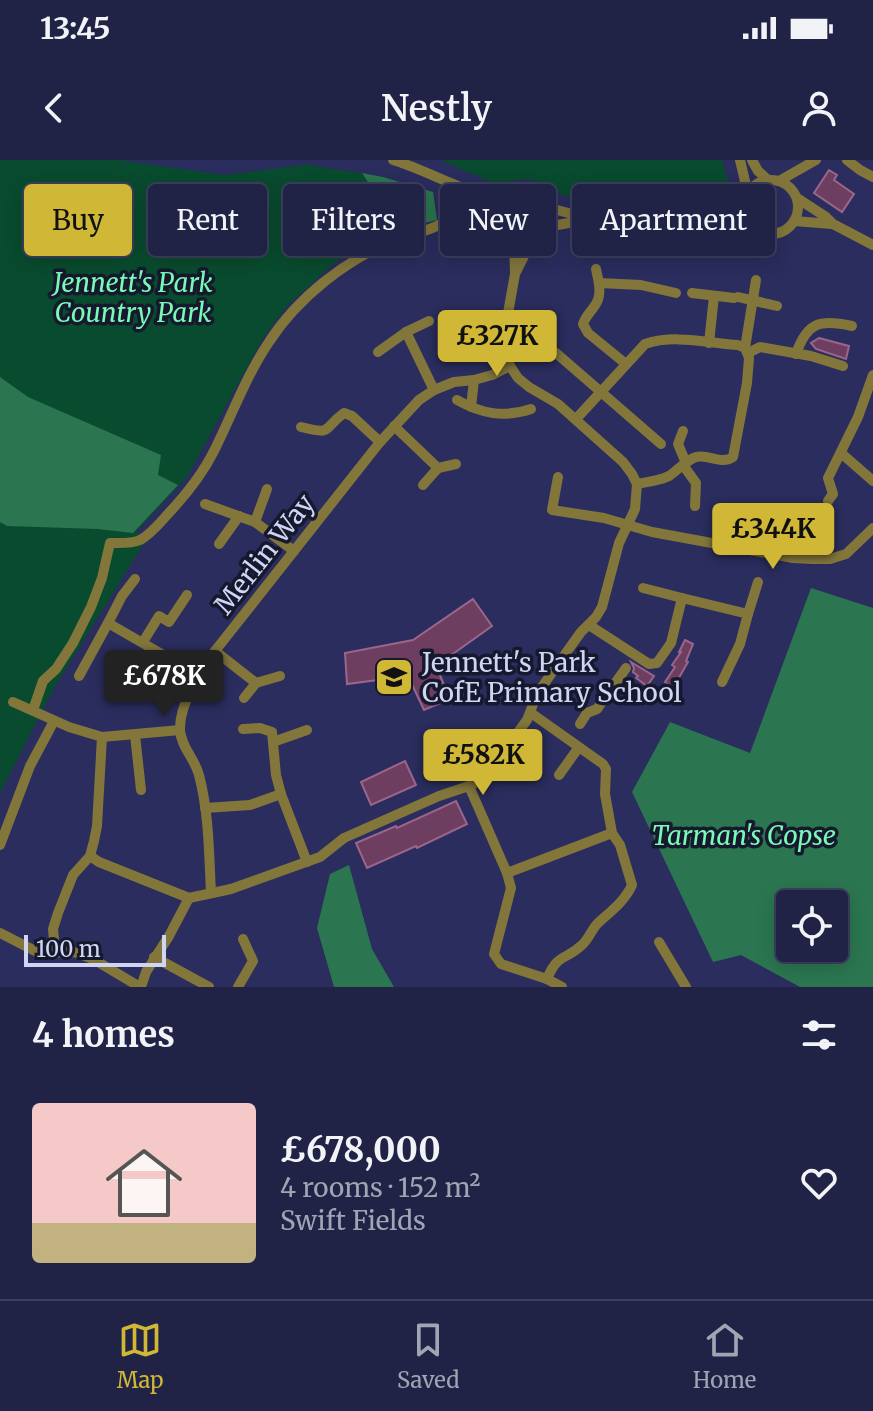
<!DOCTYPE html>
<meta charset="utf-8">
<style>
:root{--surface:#202246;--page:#282a4d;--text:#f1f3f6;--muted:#a2a4b3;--line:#3d3f5f;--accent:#d0b836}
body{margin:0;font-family:Merriweather,serif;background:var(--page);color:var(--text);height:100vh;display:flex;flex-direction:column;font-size:30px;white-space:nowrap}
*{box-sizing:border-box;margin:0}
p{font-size:26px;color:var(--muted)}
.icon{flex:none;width:44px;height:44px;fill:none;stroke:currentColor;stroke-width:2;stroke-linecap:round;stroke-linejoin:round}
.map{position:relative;height:827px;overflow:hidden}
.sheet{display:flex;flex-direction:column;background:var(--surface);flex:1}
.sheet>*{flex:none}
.banner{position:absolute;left:24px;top:24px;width:826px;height:72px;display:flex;gap:16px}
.buttons{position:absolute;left:776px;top:730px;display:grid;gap:16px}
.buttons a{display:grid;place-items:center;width:72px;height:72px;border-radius:8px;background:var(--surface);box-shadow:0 4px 20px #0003,0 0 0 2px var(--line);font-size:40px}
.scale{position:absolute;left:24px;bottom:20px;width:142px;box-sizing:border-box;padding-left:8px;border:4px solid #d0d5f3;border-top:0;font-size:22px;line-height:28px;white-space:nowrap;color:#d0d5f3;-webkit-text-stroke:6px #16192e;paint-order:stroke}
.price{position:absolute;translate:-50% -68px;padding:0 18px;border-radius:8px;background:var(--accent);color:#111;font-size:26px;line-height:52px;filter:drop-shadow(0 2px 4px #0008)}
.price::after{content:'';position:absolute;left:50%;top:48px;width:24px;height:18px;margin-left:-12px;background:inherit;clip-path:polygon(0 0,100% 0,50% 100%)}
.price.on{background:#222;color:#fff}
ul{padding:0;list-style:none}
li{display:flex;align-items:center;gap:24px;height:200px;padding:0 32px}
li+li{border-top:2px solid var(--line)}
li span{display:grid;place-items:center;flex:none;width:224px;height:160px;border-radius:8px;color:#555}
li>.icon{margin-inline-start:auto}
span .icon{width:96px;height:96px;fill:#fffc;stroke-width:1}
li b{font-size:34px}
h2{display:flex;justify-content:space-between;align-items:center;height:96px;padding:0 32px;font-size:34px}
.pill{padding:0 28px;border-radius:8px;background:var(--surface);box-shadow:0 4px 20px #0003,0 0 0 2px var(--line);font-size:28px;line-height:72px}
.pill.on{background:var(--accent);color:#111}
.status{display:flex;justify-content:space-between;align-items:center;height:56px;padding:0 40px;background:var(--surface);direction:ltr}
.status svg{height:22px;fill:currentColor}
header{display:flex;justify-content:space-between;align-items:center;height:104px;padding:0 32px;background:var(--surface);font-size:36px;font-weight:600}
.menu{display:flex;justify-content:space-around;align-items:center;height:112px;border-top:2px solid var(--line);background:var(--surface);font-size:22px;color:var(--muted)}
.menu a{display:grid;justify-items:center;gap:4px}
.menu .on{color:var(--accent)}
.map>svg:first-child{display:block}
.green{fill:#094b2e}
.forest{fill:#2b7650;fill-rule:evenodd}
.building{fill:#6e3e61;stroke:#9a668b;stroke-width:2}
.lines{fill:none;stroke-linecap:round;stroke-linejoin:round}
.minor{stroke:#82763b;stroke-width:10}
.labels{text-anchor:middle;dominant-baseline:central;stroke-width:7;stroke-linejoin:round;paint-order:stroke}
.park-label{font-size:26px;font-style:italic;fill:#78f9b5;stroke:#16192e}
.street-label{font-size:26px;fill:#d0d5f3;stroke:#16192e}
.poi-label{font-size:26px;fill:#d0d5f3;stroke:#16192e;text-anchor:start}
</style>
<div class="status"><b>13:45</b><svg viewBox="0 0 49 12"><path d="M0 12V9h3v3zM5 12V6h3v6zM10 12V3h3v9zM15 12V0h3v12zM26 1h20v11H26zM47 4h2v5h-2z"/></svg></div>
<header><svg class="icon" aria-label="back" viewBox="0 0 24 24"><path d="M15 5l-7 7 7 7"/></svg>Nestly<svg class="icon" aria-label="person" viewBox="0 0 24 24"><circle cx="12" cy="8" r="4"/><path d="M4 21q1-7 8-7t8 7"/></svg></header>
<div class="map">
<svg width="873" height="827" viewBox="0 0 873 827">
<rect width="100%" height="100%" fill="#2a2d5d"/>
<g class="green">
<path d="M0,0H119L224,15L310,4L318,7L362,13L370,25L427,55L391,70L334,103L287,146L263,178L187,317L136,372L146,380L54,528L0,633Z"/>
<path d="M441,0H722L729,25L726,38C700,52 598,45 568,37C556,33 546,24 534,21C521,16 506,25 492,23Z"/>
<path d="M760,344L780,347L775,378L750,374L754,346Z"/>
</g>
<g class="forest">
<path d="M362,13L383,17L433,32L437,60L417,65L391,52L378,38Z"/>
<path d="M0,217L28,237L161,295L158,315L178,325L133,373L98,369L7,366L0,362Z"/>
<path d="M811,428L873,448V827H800L741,795L713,802L632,632L670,562L750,593ZM790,744H834V788H790Z"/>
<path d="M349,705L372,789L394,827H334L317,768L330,714Z"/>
</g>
<g class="building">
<path d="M829,10L837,15L834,20L854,34L842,52L814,33Z"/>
<path d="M819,178L849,186L846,199L816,189L811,183Z"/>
<path d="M473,439L492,466L436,506L450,539L424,550L408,516L347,524L345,493L413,480Z"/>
<path d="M685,480L693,484L686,501L688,502L673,528L665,522L675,507L672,505L681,492H679Z"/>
<path d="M631,502L654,516L647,526L636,518L638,516L633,512L634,508Z"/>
<path d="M405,601L416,625L371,645L361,622Z"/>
<path d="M456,641L467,664L417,688L416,686L367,708L356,683L396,666L397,668Z"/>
</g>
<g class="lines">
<g class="minor">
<path d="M393,0C433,12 469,37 511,40"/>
<path d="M740,0L748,34"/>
<path d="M752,0L758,11L768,20"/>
<path d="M847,0L860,10L873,17"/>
<circle cx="771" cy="47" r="27"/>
<path d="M779,21L816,0"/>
<path d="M467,33L503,64"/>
<circle cx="525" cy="58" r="22"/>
<path d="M797,38L826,57L833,64L873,85"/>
<path d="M545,47L592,59L709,64L761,73"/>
<path d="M794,61L832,64"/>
<path d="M711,64L730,57L744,43"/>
<path d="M546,67L586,60"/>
<path d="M596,109C598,119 602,132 597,142C593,150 586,155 583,164L588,173L626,204"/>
<path d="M516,112L525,94L536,78"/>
<path d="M599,123L641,125L676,133"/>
<path d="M692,133L734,138"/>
<path d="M738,137L777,146"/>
<path d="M406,172L434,230"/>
<path d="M709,183L714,136"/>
<path d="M745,188L756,120"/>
<path d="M378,192L406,172L429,161"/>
<path d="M556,193L661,284"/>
<path d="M748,193L760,187L811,196L843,206"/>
<path d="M796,194C807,162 820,159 852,166"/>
<path d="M457,240C482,254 504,258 531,249"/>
<path d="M471,247L474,220"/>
<path d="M576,259L645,184C674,174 708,183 738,185L745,188L749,198L747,223L733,297C722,305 709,294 696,297C685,301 678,310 669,316C659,321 647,322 637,324"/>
<path d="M394,266L438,308L456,304"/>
<path d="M301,267C334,275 321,270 344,253L352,256L380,282"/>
<path d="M683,271L678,284L686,303"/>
<path d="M841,293L873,321"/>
<path d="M683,305L696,323L695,346"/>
<path d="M558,317L552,350L604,358L652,372L793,398L812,399H830L846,394L873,368"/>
<path d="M423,325L438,308"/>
<path d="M828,341L833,334L828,318L858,257L873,215"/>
<path d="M205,344L255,362L294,391"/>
<path d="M255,362L267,329"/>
<path d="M219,384L239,356"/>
<path d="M643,428L682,438"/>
<path d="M748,454L758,422"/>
<path d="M108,463L122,436L135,419"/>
<path d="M589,465L649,504L657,503L671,483L682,438L748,454L740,484L722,522"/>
<path d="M143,482L159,456L169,462L187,435"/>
<path d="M215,491L256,523"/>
<path d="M79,516L108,463L198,515"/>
<path d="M244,538L256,523L280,516"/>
<path d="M13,542L69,567L102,577L180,570"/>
<path d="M34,547L43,521L56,509L73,483L91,447L102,418L110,383C119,383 131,384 140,380C151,374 159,364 167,355C185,336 202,315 214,291C232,255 246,216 269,182C298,137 346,100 396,79C411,73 435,71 447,59C455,51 450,34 453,24"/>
<path d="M531,553L603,604L606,609L605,634L612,673L620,685L632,725C625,741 610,752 598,763C592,769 589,778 583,784C566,801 558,792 547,819"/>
<path d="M580,564L587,553L597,549L626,508"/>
<path d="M243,569L260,568L272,572L276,615L281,634L307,702"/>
<path d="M135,575L141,630"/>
<path d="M273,582L307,570"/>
<path d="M559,615L579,587"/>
<path d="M469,626L507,713L511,728L494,794L501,804L547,819L562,827"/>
<path d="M205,648L250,645L281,634"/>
<path d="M0,685L30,606L54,561"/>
<path d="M90,696L99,702L189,738"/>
<path d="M507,713L612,673"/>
<path d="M211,733C209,694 209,653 199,615C195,599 181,587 180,570C179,544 201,511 215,491L380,282L419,240L434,230L454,222L474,220L492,215L510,206"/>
<path d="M189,738L231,729L320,697L344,678L439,636L469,626L484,618L527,560L537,534L563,497L581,472L596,457L602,447L619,383L635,349L637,324L632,314L623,302L558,244L529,227L518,218L510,206L504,185L505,170L515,114L514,77"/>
<path d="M0,773L39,793L75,792L93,799L140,827"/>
<path d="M659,782L686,827"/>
<path d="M55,792L53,769L58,753L73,715L90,696L94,681L97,666L102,577"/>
<path d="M154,797L209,827"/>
<path d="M141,827L146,812L169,776L189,738"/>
<path d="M238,827L253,801L243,779"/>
</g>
</g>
<defs>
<g id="school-square" transform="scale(2)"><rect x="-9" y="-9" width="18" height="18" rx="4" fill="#d0b836" stroke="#16192e"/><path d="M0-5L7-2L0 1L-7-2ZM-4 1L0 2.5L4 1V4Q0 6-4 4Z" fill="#111"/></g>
</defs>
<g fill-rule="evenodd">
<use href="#school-square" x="394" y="517"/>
</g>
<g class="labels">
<g class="park-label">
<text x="133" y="122">Jennett's Park<tspan x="133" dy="30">Country Park</tspan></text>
<text x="744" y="675">Tarman's Copse</text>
</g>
<g class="street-label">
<text transform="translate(264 394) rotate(-52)">Merlin Way</text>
</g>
<g class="poi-label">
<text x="422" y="502">Jennett's Park<tspan x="422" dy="30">CofE Primary School</tspan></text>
</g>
</g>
</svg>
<div class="buttons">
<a><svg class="icon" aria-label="locate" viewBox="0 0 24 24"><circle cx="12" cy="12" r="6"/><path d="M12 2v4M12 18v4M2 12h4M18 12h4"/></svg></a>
</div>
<div class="scale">100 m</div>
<b class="price" style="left:497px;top:218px">£327K</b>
<b class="price" style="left:773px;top:411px">£344K</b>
<b class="price on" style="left:164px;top:558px">£678K</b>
<b class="price" style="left:483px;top:637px">£582K</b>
<div class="banner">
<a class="pill on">Buy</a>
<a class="pill">Rent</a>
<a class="pill">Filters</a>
<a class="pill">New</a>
<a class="pill">Apartment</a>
</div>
</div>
<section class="sheet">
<h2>4 homes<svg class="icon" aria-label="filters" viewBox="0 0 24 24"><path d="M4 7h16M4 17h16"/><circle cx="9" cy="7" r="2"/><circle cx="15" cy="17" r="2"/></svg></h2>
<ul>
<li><span style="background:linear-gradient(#f6c9c9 75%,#c2b280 0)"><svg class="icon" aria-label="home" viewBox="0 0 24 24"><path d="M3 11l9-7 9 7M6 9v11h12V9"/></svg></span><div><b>£678,000</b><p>4 rooms · 152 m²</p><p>Swift Fields</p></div><svg class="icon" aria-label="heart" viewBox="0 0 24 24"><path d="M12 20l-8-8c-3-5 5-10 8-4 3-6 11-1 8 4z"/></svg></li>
</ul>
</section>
<nav class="menu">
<a class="on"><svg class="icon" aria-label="map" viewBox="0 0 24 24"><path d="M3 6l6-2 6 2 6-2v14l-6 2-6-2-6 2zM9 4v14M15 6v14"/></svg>Map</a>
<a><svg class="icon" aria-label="saved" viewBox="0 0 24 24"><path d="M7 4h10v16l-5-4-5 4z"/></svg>Saved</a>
<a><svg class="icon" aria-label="home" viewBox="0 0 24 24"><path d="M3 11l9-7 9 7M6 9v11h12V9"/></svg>Home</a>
</nav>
